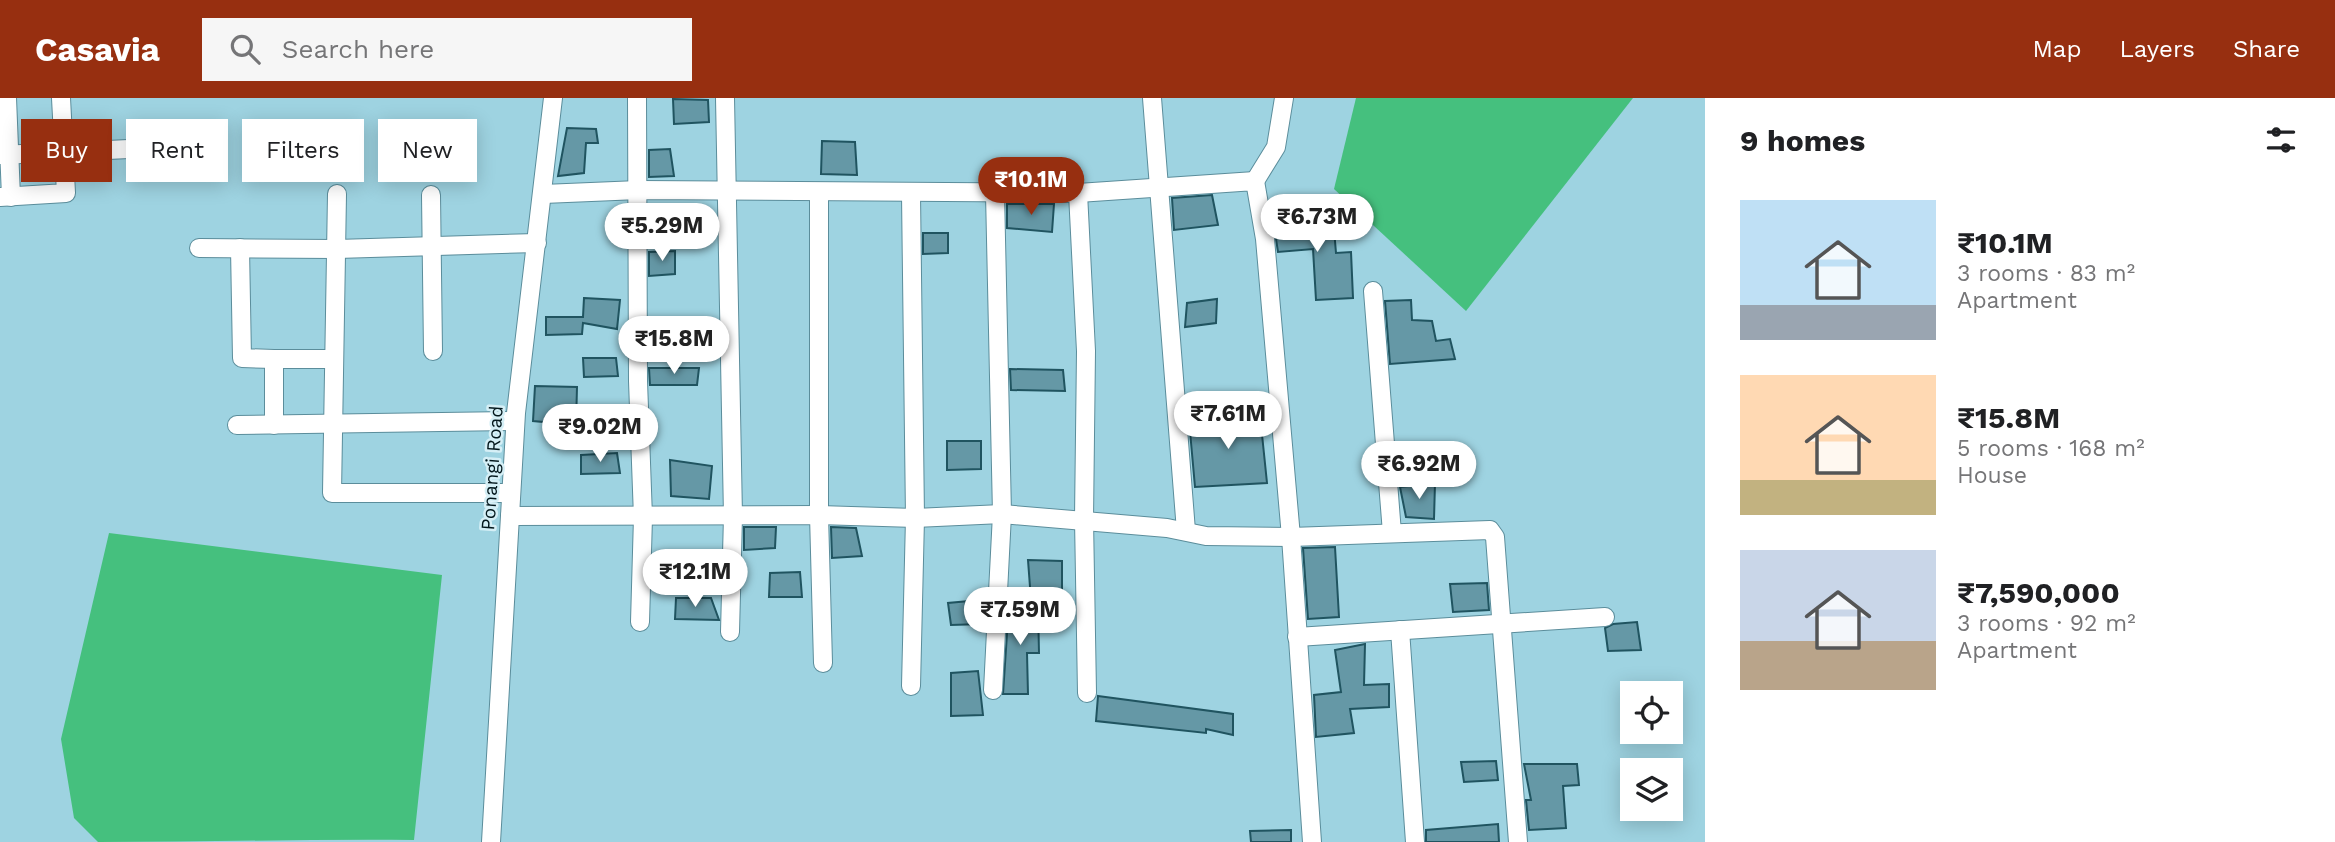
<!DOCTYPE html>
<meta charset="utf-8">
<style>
:root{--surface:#fff;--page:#f6f6f6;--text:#202124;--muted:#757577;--accent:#972f10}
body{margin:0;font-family:"Work Sans",sans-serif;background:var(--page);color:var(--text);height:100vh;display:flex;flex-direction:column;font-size:26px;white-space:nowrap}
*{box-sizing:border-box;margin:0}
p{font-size:23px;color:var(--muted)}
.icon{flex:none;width:38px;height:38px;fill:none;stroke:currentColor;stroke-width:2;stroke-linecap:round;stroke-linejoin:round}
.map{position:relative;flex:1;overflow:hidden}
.sheet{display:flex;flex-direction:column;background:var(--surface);width:630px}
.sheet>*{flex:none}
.hud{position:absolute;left:21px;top:21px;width:665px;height:63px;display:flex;gap:14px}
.fabs{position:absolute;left:1620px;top:583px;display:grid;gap:14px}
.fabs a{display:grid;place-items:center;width:63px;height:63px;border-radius:0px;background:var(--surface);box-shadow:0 4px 18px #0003;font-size:35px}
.price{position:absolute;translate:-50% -60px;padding:0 16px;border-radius:24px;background:#fff;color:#222;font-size:23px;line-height:46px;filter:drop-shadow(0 2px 4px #0008)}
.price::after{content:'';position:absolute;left:50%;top:42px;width:21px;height:16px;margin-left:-10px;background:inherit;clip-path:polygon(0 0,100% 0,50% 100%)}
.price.on{background:var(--accent);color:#fff}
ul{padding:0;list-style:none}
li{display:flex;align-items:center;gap:21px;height:175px;padding:0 35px}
li span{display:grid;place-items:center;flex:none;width:196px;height:140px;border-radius:0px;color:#555}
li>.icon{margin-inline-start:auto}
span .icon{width:84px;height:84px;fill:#fffc;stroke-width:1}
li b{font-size:30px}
h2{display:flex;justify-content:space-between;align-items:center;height:84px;padding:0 35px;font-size:30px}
.tag{padding:0 24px;border-radius:0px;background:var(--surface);box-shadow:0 4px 18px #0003;font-size:24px;line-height:63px}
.tag.on{background:var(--accent);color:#fff}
header{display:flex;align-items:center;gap:42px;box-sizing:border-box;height:98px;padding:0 35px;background:var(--accent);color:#fff}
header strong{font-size:33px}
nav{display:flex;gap:38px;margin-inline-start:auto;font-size:24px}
.search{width:490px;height:63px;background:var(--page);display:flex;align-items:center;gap:18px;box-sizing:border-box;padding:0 24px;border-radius:0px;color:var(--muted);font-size:26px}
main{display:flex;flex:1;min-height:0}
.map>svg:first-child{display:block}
.water{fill:#45c07e}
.building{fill:#6598a6;stroke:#205460;stroke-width:2}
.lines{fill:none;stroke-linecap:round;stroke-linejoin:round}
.minor-casing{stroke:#5b8d9b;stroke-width:20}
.minor{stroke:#fff;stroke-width:18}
.labels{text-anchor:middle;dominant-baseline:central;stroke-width:5;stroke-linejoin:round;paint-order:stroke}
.street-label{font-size:19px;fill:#03171c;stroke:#d5eff6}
</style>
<header>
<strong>Casavia</strong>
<div class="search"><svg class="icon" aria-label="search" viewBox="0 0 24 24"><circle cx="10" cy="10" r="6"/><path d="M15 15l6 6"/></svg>Search here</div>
<nav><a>Map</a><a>Layers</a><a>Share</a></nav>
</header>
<main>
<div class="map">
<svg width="1705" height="744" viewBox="0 0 1705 744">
<rect width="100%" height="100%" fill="#9ed3e1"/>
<g class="water">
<path d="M1356,0H1633L1466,213L1334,91Z"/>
<path d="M109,435L442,477L414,742C308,741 203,744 98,744L74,720L61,641Z"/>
</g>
<g class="building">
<path d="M673,1L708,2L709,24L674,26Z"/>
<path d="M567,30L596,31L598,45H586L584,75L558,78Z"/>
<path d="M822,43L855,44L857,77L821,76Z"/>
<path d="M670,51L674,78L649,79V52Z"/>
<path d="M1212,97L1218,127L1174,132L1172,100Z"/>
<path d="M1007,106H1054L1052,134L1007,130Z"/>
<path d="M1272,115H1309L1312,131H1334L1336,155L1351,154L1353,200L1316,202L1313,151L1278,154Z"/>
<path d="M923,135H948V155L923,156Z"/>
<path d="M675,153V176L649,178V154Z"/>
<path d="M584,200L620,202L617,231L583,225L582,236L546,237V219H583Z"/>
<path d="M1217,201L1216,225L1185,229L1187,205Z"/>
<path d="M1411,202L1412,222L1432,223L1436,243L1450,241L1455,261L1390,266L1385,203Z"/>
<path d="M583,260H616L618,278L584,279Z"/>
<path d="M649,270H699L697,287H650Z"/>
<path d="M1010,271L1063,272L1065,293L1011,292Z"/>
<path d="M535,288L577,289L576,327L533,323Z"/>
<path d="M1260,317L1267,385L1195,389L1189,322Z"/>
<path d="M947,343H981V371L947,372Z"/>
<path d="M617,355L620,375L581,376V357Z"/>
<path d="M670,362L712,368L709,401L671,398Z"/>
<path d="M1435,385L1434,421L1406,419L1400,389Z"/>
<path d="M744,429H776L775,450L744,452Z"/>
<path d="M831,429L856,430L862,458L832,460Z"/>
<path d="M1335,449L1339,519L1308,521L1303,450Z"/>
<path d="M1028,462L1062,463V503L1031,502Z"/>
<path d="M800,474L802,499H769L770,475Z"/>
<path d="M1487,485L1489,512L1453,514L1450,486Z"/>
<path d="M676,500H711L719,522L675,521Z"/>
<path d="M980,502L982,526L951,527L948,505Z"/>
<path d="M1009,506L1038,507L1039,555H1027L1028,596H1003Z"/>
<path d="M1637,524L1641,552L1608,553L1605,530L1613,526Z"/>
<path d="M1365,546L1364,587L1389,586V609L1350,611L1354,635L1316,639L1314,597L1341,594L1335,552Z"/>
<path d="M978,573L983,617L951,618V575Z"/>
<path d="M1098,598L1233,616V637L1206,631V635L1096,623Z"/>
<path d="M1496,663L1498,682L1464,684L1461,664Z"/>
<path d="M1524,666H1577L1579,687L1563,688L1566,730L1529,732L1526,702H1531Z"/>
<path d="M1498,726L1499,744H1426V732Z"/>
<path d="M1291,732V744H1251L1250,733Z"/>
</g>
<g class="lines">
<g class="minor-casing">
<g id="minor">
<path d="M7,0L11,99"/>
<path d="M637,0L638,283L643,419L640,524"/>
<path d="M725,0L733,418L730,534"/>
<path d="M1152,0L1186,433"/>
<path d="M0,57L129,51"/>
<path d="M1255,83L1276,49L1284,0"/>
<path d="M819,95V417L823,565"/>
<path d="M1078,95L1086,253L1084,421L1087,595"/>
<path d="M337,96L332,395H511"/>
<path d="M543,96L639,92L1078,95L1255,83L1265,141L1291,439L1312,744"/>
<path d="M431,97L433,253"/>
<path d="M0,99L66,95L61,0"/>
<path d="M199,150L337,151L537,145"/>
<path d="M240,150L242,260L274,261"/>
<path d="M1373,193L1392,435"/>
<path d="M237,327L515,323"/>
<path d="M274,327V261H332"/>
<path d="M510,418L819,417L915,420L1002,416L1167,430L1206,438L1291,439L1490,432L1495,439L1518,744"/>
<path d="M1400,532L1415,744"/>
<path d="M1297,539L1605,519"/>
<path d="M911,588L915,420L911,96"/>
<path d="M993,592L1002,416L995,95"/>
<path d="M491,744L516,315L553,0"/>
</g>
</g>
<use href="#minor" class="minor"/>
</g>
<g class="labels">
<g class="street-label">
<text transform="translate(492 370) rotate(-86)">Ponangi Road</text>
</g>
</g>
</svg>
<div class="fabs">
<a><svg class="icon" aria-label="locate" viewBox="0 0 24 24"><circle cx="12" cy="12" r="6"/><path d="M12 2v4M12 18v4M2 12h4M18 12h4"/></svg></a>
<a><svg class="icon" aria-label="layers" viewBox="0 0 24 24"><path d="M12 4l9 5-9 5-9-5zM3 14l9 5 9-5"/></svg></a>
</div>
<b class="price on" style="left:1031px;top:119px">₹10.1M</b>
<b class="price" style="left:1317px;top:156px">₹6.73M</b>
<b class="price" style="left:662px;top:165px">₹5.29M</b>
<b class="price" style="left:674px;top:278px">₹15.8M</b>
<b class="price" style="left:1228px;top:353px">₹7.61M</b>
<b class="price" style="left:600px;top:366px">₹9.02M</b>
<b class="price" style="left:1419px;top:403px">₹6.92M</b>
<b class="price" style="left:695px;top:511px">₹12.1M</b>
<b class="price" style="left:1020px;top:549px">₹7.59M</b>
<div class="hud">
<a class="tag on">Buy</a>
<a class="tag">Rent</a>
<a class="tag">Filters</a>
<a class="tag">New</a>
</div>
</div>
<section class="sheet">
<h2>9 homes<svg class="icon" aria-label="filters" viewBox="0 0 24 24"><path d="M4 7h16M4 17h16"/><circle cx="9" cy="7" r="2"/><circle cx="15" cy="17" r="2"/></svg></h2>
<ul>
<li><span style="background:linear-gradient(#bfe0f5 75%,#9aa5b1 0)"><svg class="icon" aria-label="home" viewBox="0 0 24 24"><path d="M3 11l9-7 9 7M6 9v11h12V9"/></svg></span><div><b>₹10.1M</b><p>3 rooms · 83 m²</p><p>Apartment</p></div></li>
<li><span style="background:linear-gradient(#ffd9b3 75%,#c2b280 0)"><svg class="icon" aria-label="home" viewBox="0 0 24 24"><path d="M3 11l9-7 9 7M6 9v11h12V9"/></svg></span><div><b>₹15.8M</b><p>5 rooms · 168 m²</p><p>House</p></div></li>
<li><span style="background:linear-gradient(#c9d6e8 65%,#b9a48a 0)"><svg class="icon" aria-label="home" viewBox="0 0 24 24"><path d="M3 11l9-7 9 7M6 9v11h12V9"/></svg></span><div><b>₹7,590,000</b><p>3 rooms · 92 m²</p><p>Apartment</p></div></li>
</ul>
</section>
</main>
